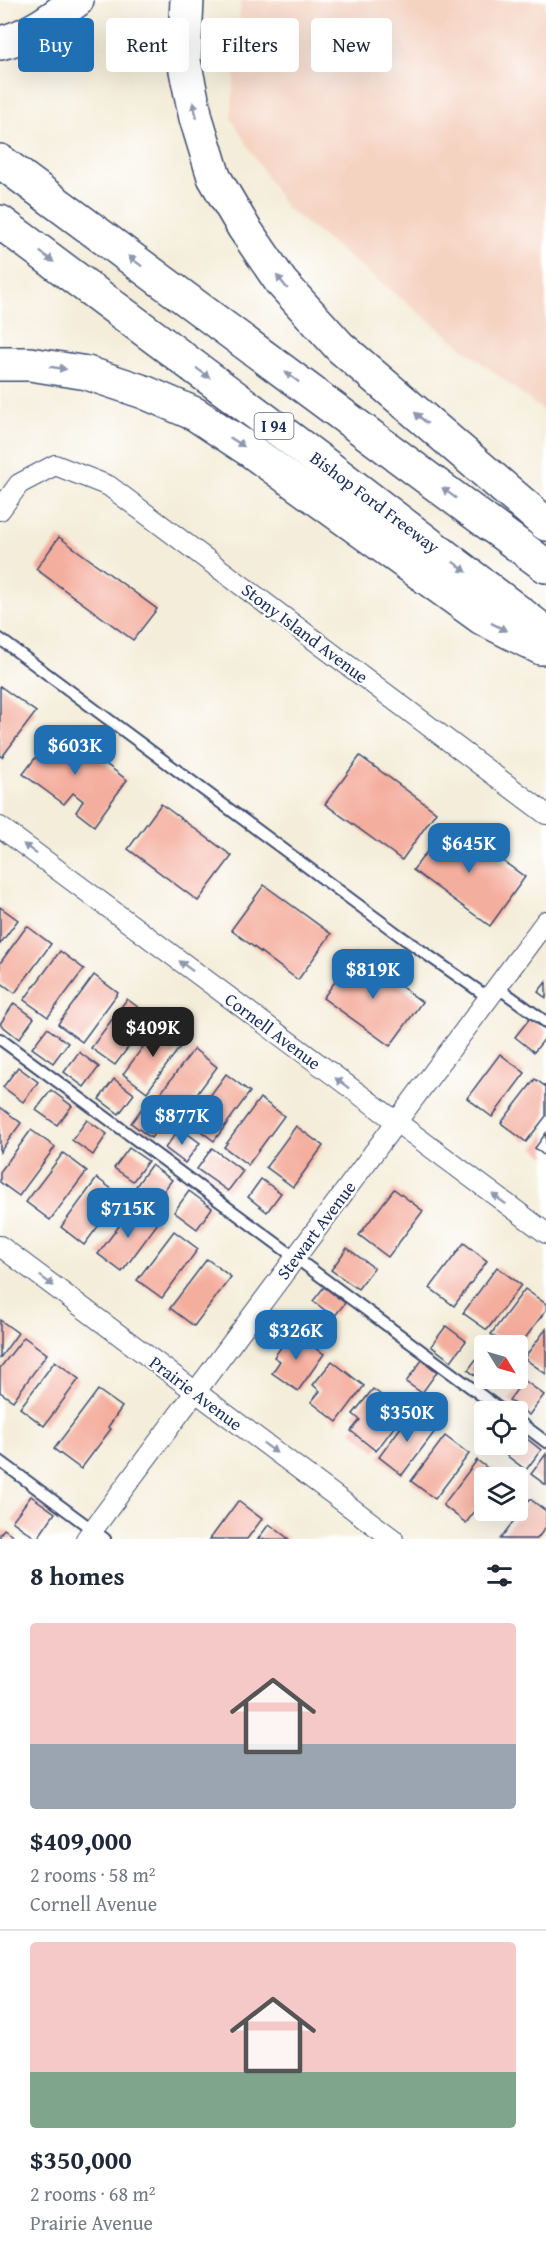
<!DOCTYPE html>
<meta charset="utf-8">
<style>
:root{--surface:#fff;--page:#f2f2f3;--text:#1f2937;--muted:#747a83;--line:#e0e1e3;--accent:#1f6fb2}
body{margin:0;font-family:"Gentium Book Plus",serif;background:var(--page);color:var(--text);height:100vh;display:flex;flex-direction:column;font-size:22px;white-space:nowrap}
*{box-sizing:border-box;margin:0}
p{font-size:20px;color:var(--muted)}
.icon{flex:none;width:33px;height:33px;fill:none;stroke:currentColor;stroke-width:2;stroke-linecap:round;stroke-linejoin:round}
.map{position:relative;height:1539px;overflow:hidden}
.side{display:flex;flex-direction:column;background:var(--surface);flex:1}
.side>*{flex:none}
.hud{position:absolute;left:18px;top:18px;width:510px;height:54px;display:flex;gap:12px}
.needle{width:39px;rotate:127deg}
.controls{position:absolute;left:474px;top:1335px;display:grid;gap:12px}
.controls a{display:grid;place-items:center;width:54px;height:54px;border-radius:6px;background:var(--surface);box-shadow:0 6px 24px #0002;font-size:30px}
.price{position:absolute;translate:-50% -51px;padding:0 14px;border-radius:12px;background:var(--accent);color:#fff;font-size:20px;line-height:39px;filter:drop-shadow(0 2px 3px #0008)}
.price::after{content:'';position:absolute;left:50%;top:36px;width:18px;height:14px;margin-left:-9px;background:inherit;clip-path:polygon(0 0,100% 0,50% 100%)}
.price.active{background:#222;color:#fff}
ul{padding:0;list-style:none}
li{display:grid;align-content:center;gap:12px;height:318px;padding:0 30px}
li+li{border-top:2px solid var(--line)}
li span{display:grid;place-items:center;height:186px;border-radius:6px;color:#555}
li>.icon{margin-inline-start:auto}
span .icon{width:108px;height:108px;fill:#fffc;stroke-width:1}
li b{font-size:26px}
h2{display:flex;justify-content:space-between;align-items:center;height:72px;padding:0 30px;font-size:26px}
.pill{padding:0 21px;border-radius:6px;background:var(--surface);box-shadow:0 6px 24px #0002;font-size:21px;line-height:54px}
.pill.active{background:var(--accent);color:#fff}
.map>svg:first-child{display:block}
.built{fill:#f5d3c1}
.building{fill:#f4ae9e}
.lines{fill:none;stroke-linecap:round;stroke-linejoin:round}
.service-casing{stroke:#3c4c70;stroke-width:14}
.minor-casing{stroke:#3c4c70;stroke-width:22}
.motorway-casing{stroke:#3c4c70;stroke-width:36}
.service{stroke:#fff;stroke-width:10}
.minor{stroke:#fff;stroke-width:20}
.motorway{stroke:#fff;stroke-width:33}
.oneway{fill:#8d97ae}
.labels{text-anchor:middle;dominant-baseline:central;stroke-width:4.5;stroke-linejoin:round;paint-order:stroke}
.shield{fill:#fff;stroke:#5f6d8e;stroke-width:1.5}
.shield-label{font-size:16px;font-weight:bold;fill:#1b2f5e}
.street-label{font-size:18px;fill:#1b2f5e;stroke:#fff}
</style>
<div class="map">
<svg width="546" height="1539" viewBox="0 0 546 1539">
<rect width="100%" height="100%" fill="#fff"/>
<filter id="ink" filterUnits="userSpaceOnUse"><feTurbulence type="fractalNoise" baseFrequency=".0167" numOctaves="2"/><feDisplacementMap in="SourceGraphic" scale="12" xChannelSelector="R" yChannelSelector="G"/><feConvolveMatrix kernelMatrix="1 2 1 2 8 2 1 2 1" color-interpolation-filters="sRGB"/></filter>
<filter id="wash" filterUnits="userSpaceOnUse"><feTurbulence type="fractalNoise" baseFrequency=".008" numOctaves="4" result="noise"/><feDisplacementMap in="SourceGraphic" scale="24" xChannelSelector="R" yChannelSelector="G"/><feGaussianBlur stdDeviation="1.35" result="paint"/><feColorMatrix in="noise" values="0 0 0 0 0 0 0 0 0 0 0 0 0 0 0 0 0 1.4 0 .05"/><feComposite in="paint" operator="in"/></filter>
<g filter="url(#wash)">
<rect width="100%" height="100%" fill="#f4edd9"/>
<path class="built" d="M241,0H546V413L285,207L231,118Z"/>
<g id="blocks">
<g class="building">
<path d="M59,537L157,609L133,640L36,569Z"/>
<path d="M0,686L36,712L2,757L0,756Z"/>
<path d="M58,728L127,780L94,826L76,812L83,801L73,793L64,804L23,774Z"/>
<path d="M360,756L436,812L402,860L325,804Z"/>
<path d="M161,804L232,856L198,901L128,849Z"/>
<path d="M449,822L525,877L490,926L413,870Z"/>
<path d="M264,885L331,934L298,980L231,930Z"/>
<path d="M0,907L18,920L0,944Z"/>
<path d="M27,926L51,944L15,993L0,982V963Z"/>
<path d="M60,951L84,969L48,1017L24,1000Z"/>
<path d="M356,953L422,1002L390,1046L323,998Z"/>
<path d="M94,975L118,993L82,1042L58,1024Z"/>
<path d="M546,982V998L538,992Z"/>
<path d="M127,999L151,1017L115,1065L91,1048Z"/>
<path d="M14,1003L34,1018L19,1039L0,1024Z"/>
<path d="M530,1018L546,1031V1037L534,1052L515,1037Z"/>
<path d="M159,1025L183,1043L147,1092L123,1074Z"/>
<path d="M47,1028L68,1043L53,1063L32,1048Z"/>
<path d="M194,1049L217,1067L181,1116L157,1098Z"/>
<path d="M79,1052L99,1067L84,1087L64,1072Z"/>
<path d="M500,1054L525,1073L492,1117L467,1098Z"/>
<path d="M18,1067L38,1082L23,1102L3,1087Z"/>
<path d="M226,1074L250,1092L214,1141L190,1123Z"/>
<path d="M114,1079L134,1094L119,1114L99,1099Z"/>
<path d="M535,1079L546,1087V1116L526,1142L501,1123Z"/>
<path d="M51,1090L72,1106L57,1125L36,1110Z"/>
<path d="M260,1098L284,1116L248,1165L224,1147Z"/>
<path d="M146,1103L166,1118L151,1138L131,1123Z"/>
<path d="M0,1107L21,1123L0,1152Z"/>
<path d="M87,1120L107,1134L93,1155L72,1140Z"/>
<path d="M296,1126L323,1146L293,1187L266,1167Z"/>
<path d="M180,1128L200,1143L185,1163L165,1148Z"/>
<path d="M31,1130L55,1147L19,1196L0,1182V1172Z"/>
<path d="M546,1133V1157L535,1148Z"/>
<path d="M129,1148L148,1161L133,1181L114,1168Z"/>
<path d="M212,1148L243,1171L228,1191L197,1169Z"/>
<path d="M63,1153L87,1171L50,1220L26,1202Z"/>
<path d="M151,1165L172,1180L156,1201L136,1186Z"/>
<path d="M97,1178L121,1196L84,1245L61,1227Z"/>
<path d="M261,1179L281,1193L267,1212L248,1197Z"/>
<path d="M394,1189L423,1211L388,1257L359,1235Z"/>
<path d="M189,1191L212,1208L197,1229L174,1212Z"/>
<path d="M134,1206L158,1223L122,1272L98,1254Z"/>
<path d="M174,1231L198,1249L162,1298L137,1280Z"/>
<path d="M464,1243L487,1261L454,1306L430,1288Z"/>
<path d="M347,1248L374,1268L358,1289L331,1270Z"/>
<path d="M207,1259L231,1277L194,1326L170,1308Z"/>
<path d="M497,1267L521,1285L487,1330L463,1313Z"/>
<path d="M324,1287L345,1303L334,1317L313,1301Z"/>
<path d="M525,1289L546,1304V1310L518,1348V1346H507L491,1334Z"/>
<path d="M0,1320L18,1333L0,1358Z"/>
<path d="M446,1326L466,1341L451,1361L431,1346Z"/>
<path d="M546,1329V1374L524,1358Z"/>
<path d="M292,1332L324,1354L298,1391L272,1373L280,1361L274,1357Z"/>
<path d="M24,1337L47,1354L13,1401L0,1392V1368Z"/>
<path d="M483,1350L484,1351V1378H493L488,1385L468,1370Z"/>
<path d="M422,1360L437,1372L422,1393L406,1382Z"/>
<path d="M55,1361L79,1379L44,1426L20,1408Z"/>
<path d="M332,1361L364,1386L337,1422L311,1402L320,1391L313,1385Z"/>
<path d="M524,1380L544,1395L529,1415L509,1400Z"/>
<path d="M373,1389L405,1413L376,1451L351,1431L360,1420L353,1414Z"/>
<path d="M98,1390L122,1407L108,1427L111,1429L81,1469L54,1449Z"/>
<path d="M412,1412L436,1430L402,1475L379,1457Z"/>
<path d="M521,1434L541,1450L526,1470L506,1455L513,1444H518V1439Z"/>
<path d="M445,1436L469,1454L435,1499L411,1481Z"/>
<path d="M546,1454V1485L531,1474Z"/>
<path d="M477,1460L500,1478H484V1499L466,1523L443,1505Z"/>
<path d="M31,1496L55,1513L37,1539L12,1521Z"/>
<path d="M530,1499L546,1511V1527L537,1539H500Z"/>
<path d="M238,1501L262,1519L247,1539H210Z"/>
<path d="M269,1524L289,1539H258Z"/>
<path d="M4,1529L18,1539H0V1534Z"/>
</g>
</g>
</g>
<g filter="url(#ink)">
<use href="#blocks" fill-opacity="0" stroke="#3c4c70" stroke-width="1.5"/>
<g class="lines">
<g class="service-casing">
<g id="service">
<path d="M0,639L399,935L489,998"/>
<path d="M497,987L546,1022"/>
<path d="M0,1039L504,1412"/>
<path d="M518,1421L546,1442"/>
<path d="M0,1461L105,1539"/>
</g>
</g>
<g class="minor-casing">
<g id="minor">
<path d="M0,510L19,484L55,465L109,486L546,814"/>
<path d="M0,827L546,1233"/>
<path d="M0,1246L393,1539"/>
<path d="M86,1539L546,921"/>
</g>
</g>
<g class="motorway-casing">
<g id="motorway">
<path d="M187,0L184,61L196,118L214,177L244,228L281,282L340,347L546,524"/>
<path d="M0,43C29,37 53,18 77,0"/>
<path d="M0,161L546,566"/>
<path d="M0,222L311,454L546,633"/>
<path d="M0,364H30L87,373L144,392L195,414L251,451L482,618L541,648"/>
</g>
</g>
<use href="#service" class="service"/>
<use href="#minor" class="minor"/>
<use href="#motorway" class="motorway"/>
</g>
<defs><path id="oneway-solid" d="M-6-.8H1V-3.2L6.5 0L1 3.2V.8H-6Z" transform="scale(1.5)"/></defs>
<g class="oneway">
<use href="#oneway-solid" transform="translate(195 110) rotate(-103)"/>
<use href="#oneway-solid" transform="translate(47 257) rotate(37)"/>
<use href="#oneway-solid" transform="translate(135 261) rotate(-143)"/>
<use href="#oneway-solid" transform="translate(282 282) rotate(-129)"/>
<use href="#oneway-solid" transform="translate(58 368) rotate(9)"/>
<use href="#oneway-solid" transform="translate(203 373) rotate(37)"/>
<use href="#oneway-solid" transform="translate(292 377) rotate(-143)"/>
<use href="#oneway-solid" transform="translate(421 418) rotate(-139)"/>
<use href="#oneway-solid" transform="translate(237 442) rotate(33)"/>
<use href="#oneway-solid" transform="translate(449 493) rotate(-143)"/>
<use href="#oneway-solid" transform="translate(460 567) rotate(37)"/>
<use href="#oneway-solid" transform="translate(499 627) rotate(27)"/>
<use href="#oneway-solid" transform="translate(30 849) rotate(-143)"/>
<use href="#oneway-solid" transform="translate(186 966) rotate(-143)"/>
<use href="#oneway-solid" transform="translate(342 1083) rotate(-143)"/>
<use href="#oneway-solid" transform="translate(499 1199) rotate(-144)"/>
<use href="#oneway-solid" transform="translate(47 1281) rotate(37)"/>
<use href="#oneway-solid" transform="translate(270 1448) rotate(37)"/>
</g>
</g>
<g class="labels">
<rect class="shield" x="254.5" y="413" width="39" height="26" rx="4.5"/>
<g class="shield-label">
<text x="274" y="426">I 94</text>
</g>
<g class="street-label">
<text transform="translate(375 502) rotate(37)">Bishop Ford Freeway</text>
<text transform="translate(305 633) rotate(37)">Stony Island Avenue</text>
<text transform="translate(273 1031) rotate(37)">Cornell Avenue</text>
<text transform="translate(316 1230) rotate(-53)">Stewart Avenue</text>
<text transform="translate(196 1393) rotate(37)">Prairie Avenue</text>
</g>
</g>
</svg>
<div class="controls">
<a><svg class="needle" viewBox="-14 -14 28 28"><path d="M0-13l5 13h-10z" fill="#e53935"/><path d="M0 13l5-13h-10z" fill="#747a83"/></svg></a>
<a><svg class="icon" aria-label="locate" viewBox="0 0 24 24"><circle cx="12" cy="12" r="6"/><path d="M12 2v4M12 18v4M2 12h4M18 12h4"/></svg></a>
<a><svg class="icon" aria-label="layers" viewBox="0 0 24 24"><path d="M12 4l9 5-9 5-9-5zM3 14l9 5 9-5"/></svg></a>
</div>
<b class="price" style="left:75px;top:776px">$603K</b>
<b class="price" style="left:469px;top:874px">$645K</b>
<b class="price" style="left:373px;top:1000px">$819K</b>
<b class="price active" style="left:153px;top:1058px">$409K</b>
<b class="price" style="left:182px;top:1146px">$877K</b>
<b class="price" style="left:128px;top:1239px">$715K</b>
<b class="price" style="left:296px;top:1361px">$326K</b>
<b class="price" style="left:407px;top:1443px">$350K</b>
<div class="hud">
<a class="pill active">Buy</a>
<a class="pill">Rent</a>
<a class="pill">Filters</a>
<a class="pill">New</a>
</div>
</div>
<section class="side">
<h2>8 homes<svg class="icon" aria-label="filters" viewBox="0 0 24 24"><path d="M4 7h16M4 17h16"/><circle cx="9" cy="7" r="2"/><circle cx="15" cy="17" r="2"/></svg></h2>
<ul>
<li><span style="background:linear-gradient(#f6c9c9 65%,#9aa5b1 0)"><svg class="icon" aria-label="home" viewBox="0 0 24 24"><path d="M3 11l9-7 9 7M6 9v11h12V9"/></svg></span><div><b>$409,000</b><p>2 rooms · 58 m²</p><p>Cornell Avenue</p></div></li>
<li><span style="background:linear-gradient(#f6c9c9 70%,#7fa58c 0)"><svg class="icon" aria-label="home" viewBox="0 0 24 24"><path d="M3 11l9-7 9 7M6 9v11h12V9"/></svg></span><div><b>$350,000</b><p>2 rooms · 68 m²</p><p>Prairie Avenue</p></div></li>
</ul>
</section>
